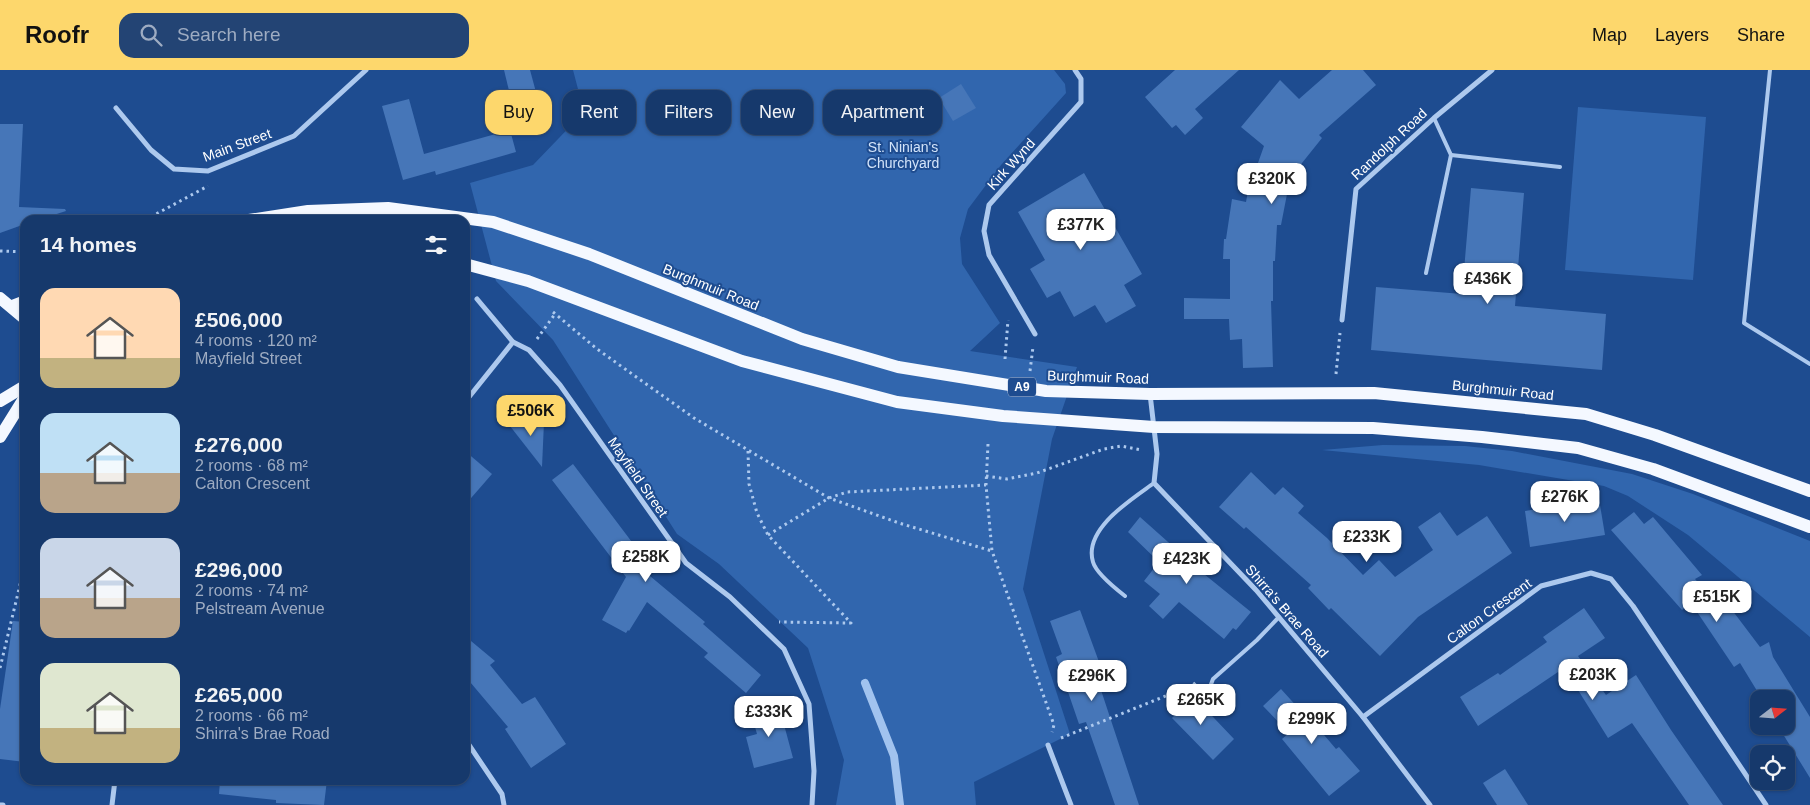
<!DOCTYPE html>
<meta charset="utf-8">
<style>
:root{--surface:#16396c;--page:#234474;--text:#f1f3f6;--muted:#9eacc2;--line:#35537f;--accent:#fdd76c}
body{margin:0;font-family:Arial,sans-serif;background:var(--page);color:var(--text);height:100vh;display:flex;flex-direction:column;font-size:19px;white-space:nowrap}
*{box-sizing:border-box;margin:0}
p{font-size:16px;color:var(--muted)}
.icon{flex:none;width:28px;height:28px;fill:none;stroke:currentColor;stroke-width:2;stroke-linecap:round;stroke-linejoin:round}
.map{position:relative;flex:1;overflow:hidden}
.sheet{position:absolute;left:20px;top:145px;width:450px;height:570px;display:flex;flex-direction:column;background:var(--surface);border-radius:15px;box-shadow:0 1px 4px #0004,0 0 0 1px var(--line)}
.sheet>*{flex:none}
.banner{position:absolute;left:485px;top:20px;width:475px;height:45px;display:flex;gap:10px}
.needle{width:32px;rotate:73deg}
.fabs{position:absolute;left:1750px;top:620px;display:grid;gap:10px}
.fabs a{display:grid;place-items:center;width:45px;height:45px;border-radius:10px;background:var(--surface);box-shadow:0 1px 4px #0004,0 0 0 1px var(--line);font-size:25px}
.price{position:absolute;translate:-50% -42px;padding:0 11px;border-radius:10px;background:#fff;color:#222;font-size:16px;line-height:32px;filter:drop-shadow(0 1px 2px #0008)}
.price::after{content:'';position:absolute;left:50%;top:30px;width:15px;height:11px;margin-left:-8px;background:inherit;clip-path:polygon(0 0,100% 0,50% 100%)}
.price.on{background:var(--accent);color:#111}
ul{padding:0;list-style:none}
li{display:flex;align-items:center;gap:15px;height:125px;padding:0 20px}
li span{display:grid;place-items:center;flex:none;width:140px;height:100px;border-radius:15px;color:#555}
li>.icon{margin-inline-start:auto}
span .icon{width:60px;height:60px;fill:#fffc;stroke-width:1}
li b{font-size:21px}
h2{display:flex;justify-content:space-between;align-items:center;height:60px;padding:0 20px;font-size:21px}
.chip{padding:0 18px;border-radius:15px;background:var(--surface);box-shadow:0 1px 4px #0004,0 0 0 1px var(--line);font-size:18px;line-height:45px}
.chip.on{background:var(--accent);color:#111}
header{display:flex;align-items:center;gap:30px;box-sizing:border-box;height:70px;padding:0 25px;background:var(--accent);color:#111}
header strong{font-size:24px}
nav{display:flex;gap:28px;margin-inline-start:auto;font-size:18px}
.search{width:350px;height:45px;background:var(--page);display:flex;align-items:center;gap:12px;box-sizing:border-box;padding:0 18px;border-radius:15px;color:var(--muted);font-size:19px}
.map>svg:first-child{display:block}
.green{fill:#3166ae}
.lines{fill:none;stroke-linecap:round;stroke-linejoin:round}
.stream{stroke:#a1c3ef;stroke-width:8}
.building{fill:#4676b8}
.path{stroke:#adc9ee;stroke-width:3;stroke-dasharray:2.5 4;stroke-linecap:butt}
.lane{stroke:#adc9ee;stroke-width:4}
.street{stroke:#adc9ee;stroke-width:5}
.primary{stroke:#f4f8ff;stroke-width:12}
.labels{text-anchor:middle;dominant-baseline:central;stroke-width:4;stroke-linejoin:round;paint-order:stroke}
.shield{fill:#1e4c90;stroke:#bcc9de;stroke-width:1}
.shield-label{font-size:12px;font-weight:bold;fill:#fff}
.street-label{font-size:14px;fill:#fff;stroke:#1e4c90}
.park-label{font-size:14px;fill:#d3e4fa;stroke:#1e4c90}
</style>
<header>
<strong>Roofr</strong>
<div class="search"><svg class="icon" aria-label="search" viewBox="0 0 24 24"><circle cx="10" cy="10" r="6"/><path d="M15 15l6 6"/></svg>Search here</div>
<nav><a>Map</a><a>Layers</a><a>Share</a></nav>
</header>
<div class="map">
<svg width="1810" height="735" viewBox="0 0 1810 735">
<rect width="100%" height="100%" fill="#1e4c90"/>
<g class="green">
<path d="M573,0H1054L1065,14L1066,23L1001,95L968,139L960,168L962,194L1000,253L970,281L1077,297L1052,369L1023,519L1070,664L974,712L976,735H836L844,690L808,578L719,494L677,464L553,270L496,211L470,113L533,95L584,42Z"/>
<path d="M1578,37L1706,47L1693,210L1565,200Z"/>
<path d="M1383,375L1465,376L1512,381L1632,404L1693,424L1810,471V567L1688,465L1628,426L1604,416L1479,395L1322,380Z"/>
</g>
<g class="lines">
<path class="stream" d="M865,613L894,686L900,735"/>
</g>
<g class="building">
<path d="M504,0H530L546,59L520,66Z"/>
<path d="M1175,0H1239L1195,39L1203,48L1185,65L1176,55L1172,58L1145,27Z"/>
<path d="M1332,0H1363L1376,15L1319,65L1322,68L1302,93L1292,121L1288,119L1281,155H1277L1275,191H1273V231H1271L1273,297L1243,298L1242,269L1230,270L1229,249H1184V228L1230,229V189H1223L1224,169H1226L1232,129L1246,132L1248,121L1264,76L1241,57L1280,10L1299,29Z"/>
<path d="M961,14L976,38L953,51L939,28Z"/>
<path d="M409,29L424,84L510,60L516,82L436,105L435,101L403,110L382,36Z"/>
<path d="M0,54H23L19,137L65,139L66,141L38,150H25V154L0,163Z"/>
<path d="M1084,103L1142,204L1124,215L1136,236L1106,253L1095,235L1074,247L1060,221L1047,228L1030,199L1045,190L1018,142Z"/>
<path d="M1471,118L1524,123L1515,236L1606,244L1602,300L1371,280L1376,217L1462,224Z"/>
<path d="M506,351L544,352L542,397Z"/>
<path d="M465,381L492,404L465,435Z"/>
<path d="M573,394L650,496L644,501L705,552L703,554L761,605L746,623L704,587L708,583L647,532L629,561L628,560L626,563L602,550L626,507L552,410Z"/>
<path d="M1251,402L1275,425L1283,417L1304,436L1298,443L1327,468L1363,505L1379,490L1395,507L1433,480L1418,457L1440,442L1457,466L1487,446L1512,483L1418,547L1380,586L1331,538L1329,540L1308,518L1311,515L1246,457L1244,459L1219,437Z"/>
<path d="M1599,429L1605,465L1530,477L1525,441Z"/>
<path d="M1634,442L1644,454L1653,447L1702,505L1695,509L1723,540L1729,536L1760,577L1769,572L1773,587L1810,647V708L1778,656H1786V629H1762L1740,593L1734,597L1691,533L1682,540L1611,460Z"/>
<path d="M1140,447L1204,504L1251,542L1236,560L1233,558L1224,569L1179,532L1163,549L1149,536L1160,524L1144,511L1159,492L1128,462Z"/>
<path d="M1584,538L1605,568L1578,586L1606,625L1636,605L1671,660L1723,735H1689L1632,653L1608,668L1573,612L1568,616L1558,602L1478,656L1460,627L1498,603L1500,605L1547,572L1543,567Z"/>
<path d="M1080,540L1106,611L1099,614L1139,735H1115L1086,652L1079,654L1056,587L1062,584L1050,551Z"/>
<path d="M13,551L25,552V692L0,689V639Z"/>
<path d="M465,566L495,591L490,595L522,634L535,627L566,674L531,698L505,659L508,657L465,606Z"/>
<path d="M1281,619L1300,640L1302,639L1336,679L1339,677L1360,701L1329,726L1282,669L1289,663L1263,636Z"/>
<path d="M1183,622L1192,631L1195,628L1234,669L1213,690L1172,648L1176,644L1169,636Z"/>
<path d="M779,636L793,688L754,698L746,667L757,664L751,643Z"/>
<path d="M1505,699L1528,735H1497L1483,713Z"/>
<path d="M220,710H327L324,735L276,733V730L219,724Z"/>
</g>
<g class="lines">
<g class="path">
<path d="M145,150L208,116"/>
<path d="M0,181L25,182"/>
<path d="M553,242L597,279L694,348L829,428L899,453L992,481"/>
<path d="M537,269L555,244"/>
<path d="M1005,289L1008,250"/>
<path d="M1030,301L1033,277"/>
<path d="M1336,304L1340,263"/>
<path d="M988,374L986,415L992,481L1054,655L1052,662"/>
<path d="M748,381L749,414L757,443L768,465L851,553L779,552"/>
<path d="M986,406L1007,409L1037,403L1104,379L1121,376L1141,380"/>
<path d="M768,465L829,428L847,422L986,415"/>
<path d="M0,598L25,494"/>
<path d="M1061,668L1193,615L1196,612"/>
</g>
<g class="lane">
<path d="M1770,0L1744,253L1810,294"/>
<path d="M1451,85L1560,97"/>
<path d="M1426,203L1451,85L1434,48"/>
<path d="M1125,526C1116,519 1096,503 1093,492C1083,459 1132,429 1154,413"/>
<path d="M1225,643L1207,625L1213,609L1257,570L1279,547"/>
</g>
<g class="street">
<path d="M116,38L151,80L174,99L208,101L294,66L366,0"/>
<path d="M477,229L513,272L529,280L560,315L686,493L730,527L784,579L809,634L814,701L812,735"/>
<path d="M1342,250L1356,119L1434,48L1492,0"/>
<path d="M1035,264L989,185L984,161L989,135L1081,32V9L1075,0"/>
<path d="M1150,324L1157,384L1154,413L1256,520L1363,647L1430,735"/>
<path d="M465,332L513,272"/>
<path d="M1363,647L1541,516L1591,503L1611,509L1633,536L1766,735"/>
<path d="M465,669L502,724L504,735"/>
<path d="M1048,675L1071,735"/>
<path d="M0,735H3"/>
<path d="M112,735L115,710"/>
</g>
<g class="primary">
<path d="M249,150L308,141L388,138L493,152L589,184L802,269L898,297L1046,321L1150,324L1374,323L1586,344L1655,365L1810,421"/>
<path d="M465,194L528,211L742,291L897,332L1003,346L1154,357L1373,358L1482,367L1578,378L1653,399L1810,457"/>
<path d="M0,228L25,249"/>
<path d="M12,236L25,231"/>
<path d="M0,331L25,316"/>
<path d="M0,367L25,327"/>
</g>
</g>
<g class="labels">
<rect class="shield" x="1008" y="307.5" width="28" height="19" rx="4"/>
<g class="shield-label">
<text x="1022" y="317">A9</text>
</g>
<g class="street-label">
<text transform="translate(1389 74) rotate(-43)">Randolph Road</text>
<text transform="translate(237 75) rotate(-20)">Main Street</text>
<text transform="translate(1011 94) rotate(-48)">Kirk Wynd</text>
<text transform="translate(711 217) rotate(22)">Burghmuir Road</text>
<text transform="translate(1098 307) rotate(2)">Burghmuir Road</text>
<text transform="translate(1503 320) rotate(6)">Burghmuir Road</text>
<text transform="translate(638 407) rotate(55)">Mayfield Street</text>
<text transform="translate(1287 541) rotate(49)">Shirra's Brae Road</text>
<text transform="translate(1489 541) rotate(-36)">Calton Crescent</text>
</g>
<g class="park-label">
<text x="903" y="77">St. Ninian's<tspan x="903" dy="16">Churchyard</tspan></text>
</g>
</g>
</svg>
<div class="fabs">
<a><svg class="needle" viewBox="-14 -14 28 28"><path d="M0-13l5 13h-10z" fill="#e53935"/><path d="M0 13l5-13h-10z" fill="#9eacc2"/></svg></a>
<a><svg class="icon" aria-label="locate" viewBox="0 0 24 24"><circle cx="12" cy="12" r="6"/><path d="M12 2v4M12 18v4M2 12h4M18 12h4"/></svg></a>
</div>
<b class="price" style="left:1272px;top:135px">£320K</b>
<b class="price" style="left:1081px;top:181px">£377K</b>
<b class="price" style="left:1488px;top:235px">£436K</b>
<b class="price on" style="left:531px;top:367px">£506K</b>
<b class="price" style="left:1565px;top:453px">£276K</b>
<b class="price" style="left:1367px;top:493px">£233K</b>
<b class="price" style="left:646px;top:513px">£258K</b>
<b class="price" style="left:1187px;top:515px">£423K</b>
<b class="price" style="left:1717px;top:553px">£515K</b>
<b class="price" style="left:1593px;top:631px">£203K</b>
<b class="price" style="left:1092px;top:632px">£296K</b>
<b class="price" style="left:1201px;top:656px">£265K</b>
<b class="price" style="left:769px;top:668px">£333K</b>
<b class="price" style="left:1312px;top:675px">£299K</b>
<div class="banner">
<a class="chip on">Buy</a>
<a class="chip">Rent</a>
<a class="chip">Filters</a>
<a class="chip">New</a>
<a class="chip">Apartment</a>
</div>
<section class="sheet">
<h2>14 homes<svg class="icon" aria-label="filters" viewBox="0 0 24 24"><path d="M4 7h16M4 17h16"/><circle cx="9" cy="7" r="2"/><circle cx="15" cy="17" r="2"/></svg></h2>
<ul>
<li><span style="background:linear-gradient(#ffd9b3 70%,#c2b280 0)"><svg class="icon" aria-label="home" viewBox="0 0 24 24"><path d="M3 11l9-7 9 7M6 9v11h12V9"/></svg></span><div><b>£506,000</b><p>4 rooms · 120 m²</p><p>Mayfield Street</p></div></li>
<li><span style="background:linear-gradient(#bfe0f5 60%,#b9a48a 0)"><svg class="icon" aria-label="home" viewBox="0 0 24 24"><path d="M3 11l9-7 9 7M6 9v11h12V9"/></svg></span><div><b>£276,000</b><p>2 rooms · 68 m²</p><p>Calton Crescent</p></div></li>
<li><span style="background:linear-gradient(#c9d6e8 60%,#b9a48a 0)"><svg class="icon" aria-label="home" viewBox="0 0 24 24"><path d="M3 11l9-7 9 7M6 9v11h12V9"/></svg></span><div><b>£296,000</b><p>2 rooms · 74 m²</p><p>Pelstream Avenue</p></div></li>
<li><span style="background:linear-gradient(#dfe7d0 65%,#c2b280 0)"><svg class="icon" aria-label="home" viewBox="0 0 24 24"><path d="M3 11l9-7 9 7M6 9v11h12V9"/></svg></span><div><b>£265,000</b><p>2 rooms · 66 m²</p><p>Shirra's Brae Road</p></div></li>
</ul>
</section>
</div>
